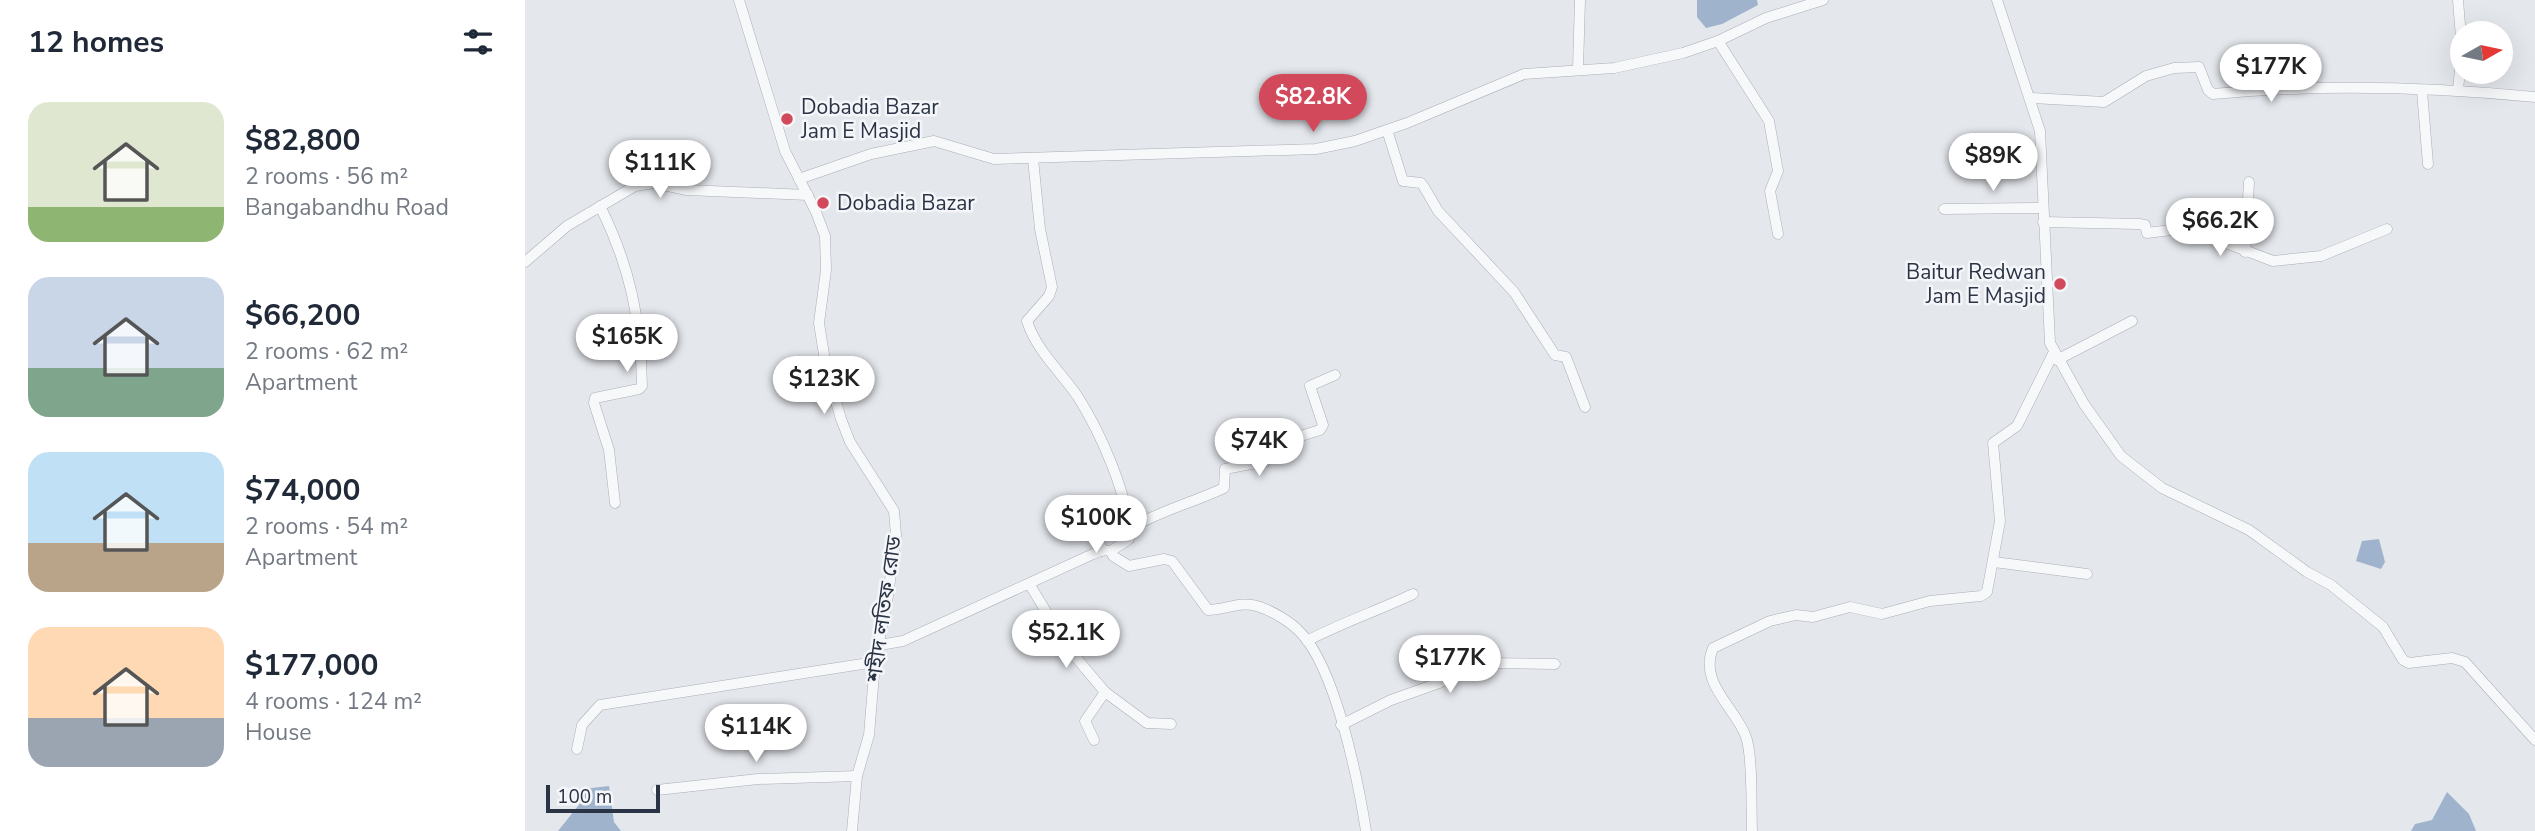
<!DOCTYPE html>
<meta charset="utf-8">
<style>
:root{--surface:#fff;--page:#f2f2f3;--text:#1f2937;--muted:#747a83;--accent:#d1495b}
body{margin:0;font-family:"Nunito Sans","Noto Sans Bengali",sans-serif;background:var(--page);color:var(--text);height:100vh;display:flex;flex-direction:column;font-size:26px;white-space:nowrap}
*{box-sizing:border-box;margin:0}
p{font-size:23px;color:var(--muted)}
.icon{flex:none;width:38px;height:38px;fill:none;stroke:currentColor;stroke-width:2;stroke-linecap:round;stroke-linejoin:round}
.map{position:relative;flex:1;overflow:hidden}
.panel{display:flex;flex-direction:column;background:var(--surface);width:525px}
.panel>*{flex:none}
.needle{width:46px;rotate:81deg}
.buttons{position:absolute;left:1925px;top:21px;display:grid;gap:14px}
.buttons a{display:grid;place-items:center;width:63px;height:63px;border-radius:50%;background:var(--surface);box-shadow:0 7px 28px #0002;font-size:35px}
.scale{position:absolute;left:21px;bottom:18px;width:114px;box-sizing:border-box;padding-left:7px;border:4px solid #2b3445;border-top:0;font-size:19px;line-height:24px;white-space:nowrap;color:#2b3445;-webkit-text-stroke:5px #f4f6f9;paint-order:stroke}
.price{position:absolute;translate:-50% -60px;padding:0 16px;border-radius:24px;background:#fff;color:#222;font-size:23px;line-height:46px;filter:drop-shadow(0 2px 4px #0008)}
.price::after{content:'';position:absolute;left:50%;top:42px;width:21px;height:16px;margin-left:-10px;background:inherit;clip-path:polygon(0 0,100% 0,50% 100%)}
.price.selected{background:var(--accent);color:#fff}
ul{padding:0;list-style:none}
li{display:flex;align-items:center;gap:21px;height:175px;padding:0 28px}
li span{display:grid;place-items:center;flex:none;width:196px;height:140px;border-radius:21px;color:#555}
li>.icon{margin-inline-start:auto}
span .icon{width:84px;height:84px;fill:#fffc;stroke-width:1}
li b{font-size:30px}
h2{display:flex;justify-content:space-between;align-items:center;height:84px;padding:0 28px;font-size:30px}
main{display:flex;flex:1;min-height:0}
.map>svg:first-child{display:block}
.water{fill:#9fb4cc}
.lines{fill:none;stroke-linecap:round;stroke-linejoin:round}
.minor-casing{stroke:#a9aeb7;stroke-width:11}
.minor{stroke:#f7f8fa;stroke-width:10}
.poi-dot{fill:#d1495b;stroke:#f4f6f9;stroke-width:2.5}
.labels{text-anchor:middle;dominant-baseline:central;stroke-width:5;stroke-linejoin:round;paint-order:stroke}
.poi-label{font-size:21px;fill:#2b3445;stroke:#f4f6f9;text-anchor:start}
.street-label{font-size:21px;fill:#2b3445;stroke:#f4f6f9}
</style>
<main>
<section class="panel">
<h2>12 homes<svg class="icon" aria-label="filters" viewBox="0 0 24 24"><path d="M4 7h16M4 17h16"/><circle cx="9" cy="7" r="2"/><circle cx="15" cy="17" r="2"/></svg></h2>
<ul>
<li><span style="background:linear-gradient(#dfe7d0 75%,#8fb573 0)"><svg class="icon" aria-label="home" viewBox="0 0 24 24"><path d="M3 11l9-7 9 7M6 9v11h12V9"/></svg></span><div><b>$82,800</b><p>2 rooms · 56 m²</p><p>Bangabandhu Road</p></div></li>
<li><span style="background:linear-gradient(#c9d6e8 65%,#7fa58c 0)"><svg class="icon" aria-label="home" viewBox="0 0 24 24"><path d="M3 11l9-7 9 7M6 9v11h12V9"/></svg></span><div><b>$66,200</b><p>2 rooms · 62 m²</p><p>Apartment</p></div></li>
<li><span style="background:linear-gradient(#bfe0f5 65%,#b9a48a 0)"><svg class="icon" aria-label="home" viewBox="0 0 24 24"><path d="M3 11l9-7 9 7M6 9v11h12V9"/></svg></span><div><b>$74,000</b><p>2 rooms · 54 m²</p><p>Apartment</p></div></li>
<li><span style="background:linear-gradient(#ffd9b3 65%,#9aa5b1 0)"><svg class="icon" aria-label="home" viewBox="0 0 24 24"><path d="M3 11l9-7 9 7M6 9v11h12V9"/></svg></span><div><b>$177,000</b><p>4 rooms · 124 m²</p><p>House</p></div></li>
</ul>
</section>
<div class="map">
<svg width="2010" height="831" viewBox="0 0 2010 831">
<rect width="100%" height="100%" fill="#e4e7ec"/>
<g class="water">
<path d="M1172,0H1232L1233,5L1197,24L1181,28L1172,17Z"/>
<path d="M1854,539L1860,562L1856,569L1831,561L1837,541Z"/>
<path d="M84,786L89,822L96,831H33L57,801L58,789Z"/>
<path d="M1922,792L1944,814L1951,831H1886L1890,824L1907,820Z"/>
</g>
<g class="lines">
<g class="minor-casing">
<g id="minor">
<path d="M214,0L260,151L291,212L300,236L301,270L294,323L301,367L316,419L325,442L369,511L371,535L363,596L350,662L344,735L332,776L327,831"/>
<path d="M1472,0L1515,131L1525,343L1559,404L1596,456L1637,488L1724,530L1782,572L1806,585L1858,627L1878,660L1884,663L1927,658L1940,662L2010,740"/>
<path d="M1933,0L1937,50L1933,90"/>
<path d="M1193,41L1244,121L1253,171L1245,191L1253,234"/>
<path d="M1053,69L1055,0"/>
<path d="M1897,91L1903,164"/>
<path d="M1507,98L1579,102L1621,76L1649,68L1674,67L1683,90L1688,94C1795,84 1904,87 2010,97"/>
<path d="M862,130L878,181L896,183L899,187L913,211L989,292L1030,355L1041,357L1060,407"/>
<path d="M508,159L515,229L527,287L524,296L502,321C511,350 536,372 553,397C575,432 605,497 604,539L586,551L588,556L604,566L639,559L647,561L683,610C701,610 717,600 735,607C749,612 766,622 776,633C811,670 833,780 841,831"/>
<path d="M274,179L346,154L409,141L469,159L791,149L830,141L882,123L999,74L1089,68L1158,53L1193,41L1241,18L1298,0"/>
<path d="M75,206C105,266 116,320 117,386L114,389L70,398L69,403L84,450L90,503"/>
<path d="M1419,209L1516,208"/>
<path d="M1518,222L1614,224L1620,225L1622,233L1662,228L1748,261L1796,256L1862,229"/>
<path d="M1720,252L1724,182"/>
<path d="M0,262L42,226L110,186L129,183L162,190L283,195"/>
<path d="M1532,360L1607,321"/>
<path d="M604,529C634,511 667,503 699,488L700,469L741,461L744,457L745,448L750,444L795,430L798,425L785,386L810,375"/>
<path d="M571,531L577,551"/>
<path d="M1469,562L1562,574"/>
<path d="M505,585L543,648L580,692L560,721L569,740"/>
<path d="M782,641C816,623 852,611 888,594"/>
<path d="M355,645L378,641L568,554L578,550L586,551"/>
<path d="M580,692L622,723L646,724"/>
<path d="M816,725L866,700L914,683L953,663L1030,664"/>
<path d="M52,749L57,725L75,705L350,662"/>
<path d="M132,790L233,779L332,776"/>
<path d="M1227,831C1226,808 1228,756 1221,737C1211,708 1173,683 1188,648L1245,621L1271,615L1288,617L1325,607L1357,614L1405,601L1456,596L1462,592L1475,521L1468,443L1492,426L1529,352"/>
</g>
</g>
<use href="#minor" class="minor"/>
</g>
<g class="poi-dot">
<circle cx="262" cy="119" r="7"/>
<circle cx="298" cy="203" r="7"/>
<circle cx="1535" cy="284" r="7"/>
</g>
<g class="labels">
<g class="poi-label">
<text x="276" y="107">Dobadia Bazar<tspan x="276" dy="24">Jam E Masjid</tspan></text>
<text x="312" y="203">Dobadia Bazar</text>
<text x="1521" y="272" text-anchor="end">Baitur Redwan<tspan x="1521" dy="24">Jam E Masjid</tspan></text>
</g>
<g class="street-label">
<text transform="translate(359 609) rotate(-82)">শহীদ লতিফ রোড</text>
</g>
</g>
</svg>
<div class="buttons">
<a><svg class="needle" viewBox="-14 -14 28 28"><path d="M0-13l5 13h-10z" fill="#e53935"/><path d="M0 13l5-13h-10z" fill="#747a83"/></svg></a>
</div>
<div class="scale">100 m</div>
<b class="price" style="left:1746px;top:104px">$177K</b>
<b class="price selected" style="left:788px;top:134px">$82.8K</b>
<b class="price" style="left:1468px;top:193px">$89K</b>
<b class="price" style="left:135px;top:200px">$111K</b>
<b class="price" style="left:1695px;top:258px">$66.2K</b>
<b class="price" style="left:102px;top:374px">$165K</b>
<b class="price" style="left:299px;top:416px">$123K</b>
<b class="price" style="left:734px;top:478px">$74K</b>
<b class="price" style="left:571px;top:555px">$100K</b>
<b class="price" style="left:541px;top:670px">$52.1K</b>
<b class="price" style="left:925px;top:695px">$177K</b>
<b class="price" style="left:231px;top:764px">$114K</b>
</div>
</main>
